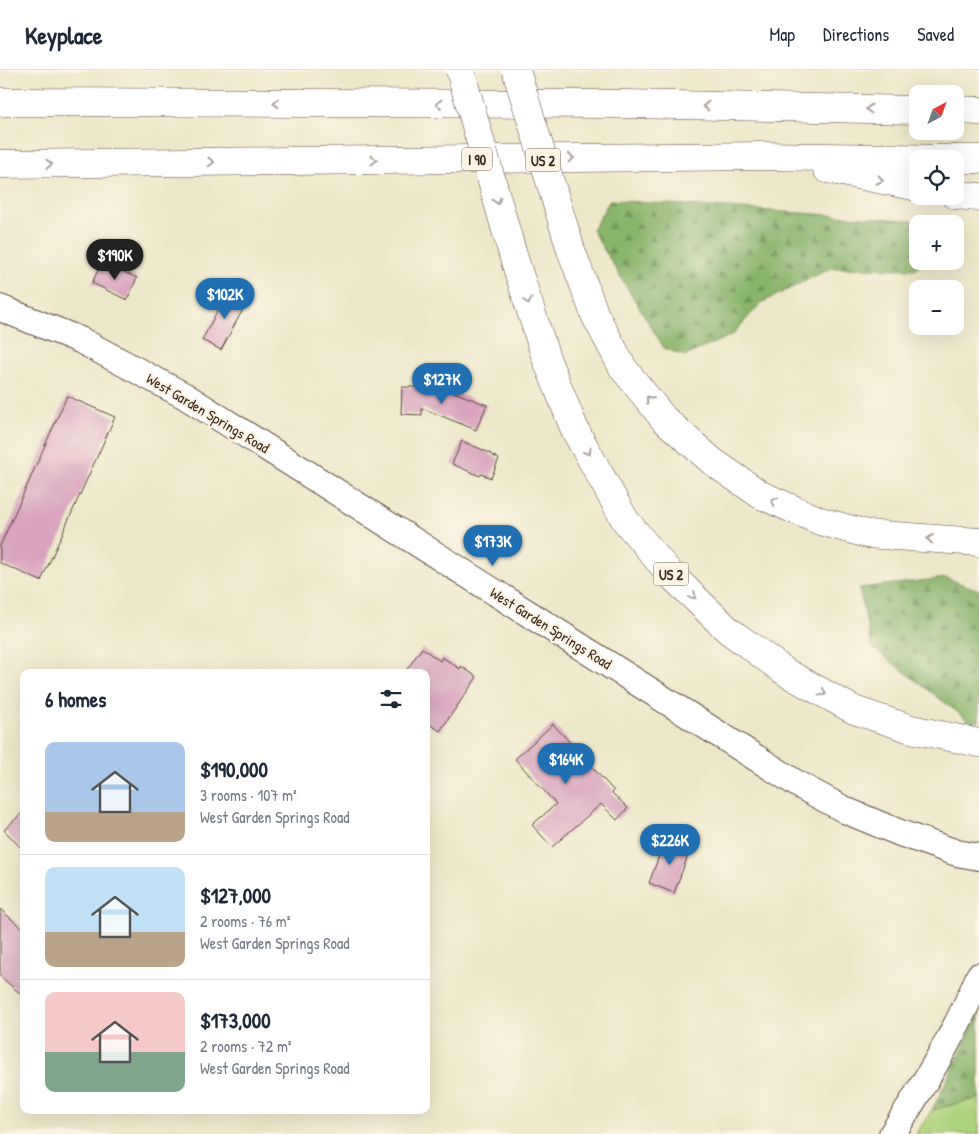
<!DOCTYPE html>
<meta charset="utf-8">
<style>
:root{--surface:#fff;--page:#f6f6f7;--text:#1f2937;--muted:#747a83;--line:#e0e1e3;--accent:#1f6fb2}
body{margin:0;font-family:"Patrick Hand",sans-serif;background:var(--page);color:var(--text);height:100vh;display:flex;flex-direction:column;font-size:19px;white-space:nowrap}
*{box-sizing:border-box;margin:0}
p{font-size:16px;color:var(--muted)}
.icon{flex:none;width:28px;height:28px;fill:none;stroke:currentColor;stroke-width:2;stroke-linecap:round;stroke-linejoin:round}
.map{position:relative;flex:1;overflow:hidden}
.sheet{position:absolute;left:20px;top:599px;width:410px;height:445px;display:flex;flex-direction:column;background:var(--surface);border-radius:10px;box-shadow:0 5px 20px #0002}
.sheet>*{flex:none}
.needle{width:32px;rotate:41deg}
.controls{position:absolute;left:909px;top:15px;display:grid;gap:10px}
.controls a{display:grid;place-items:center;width:55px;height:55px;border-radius:10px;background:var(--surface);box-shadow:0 5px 20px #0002;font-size:25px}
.price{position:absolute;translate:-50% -42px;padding:0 11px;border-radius:18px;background:var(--accent);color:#fff;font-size:16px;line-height:32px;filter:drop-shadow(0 1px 2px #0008)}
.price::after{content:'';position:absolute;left:50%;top:30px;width:15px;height:11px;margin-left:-8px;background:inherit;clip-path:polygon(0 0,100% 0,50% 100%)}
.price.on{background:#222;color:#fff}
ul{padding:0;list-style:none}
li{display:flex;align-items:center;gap:15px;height:125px;padding:0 25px}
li+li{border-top:1px solid var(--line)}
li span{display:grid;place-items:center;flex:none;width:140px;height:100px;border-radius:10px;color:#555}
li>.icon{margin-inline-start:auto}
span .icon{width:60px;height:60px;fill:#fffc;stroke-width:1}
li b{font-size:21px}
h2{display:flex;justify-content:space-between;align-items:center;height:60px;padding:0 25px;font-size:21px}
header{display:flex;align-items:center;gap:30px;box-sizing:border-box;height:70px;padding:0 25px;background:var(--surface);border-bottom:1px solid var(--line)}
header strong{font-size:24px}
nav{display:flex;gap:28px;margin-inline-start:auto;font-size:18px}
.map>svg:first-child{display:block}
.green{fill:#abd27c;stroke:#737e4d}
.forest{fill:url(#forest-firs);stroke:#626f45}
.building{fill:#d8a3be}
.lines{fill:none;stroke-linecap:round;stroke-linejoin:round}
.minor-casing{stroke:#564638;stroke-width:28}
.highway-casing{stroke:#564638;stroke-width:29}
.minor{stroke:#fff;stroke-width:26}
.highway{stroke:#fff;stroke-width:28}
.highway-bridge-casing{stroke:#564638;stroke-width:29;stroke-linecap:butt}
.highway-bridge{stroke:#fff;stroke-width:28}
.oneway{stroke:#a79f9a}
.labels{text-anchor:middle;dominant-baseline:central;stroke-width:4.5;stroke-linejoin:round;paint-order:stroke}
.shield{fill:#fcf5e5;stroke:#75675a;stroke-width:1}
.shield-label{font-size:14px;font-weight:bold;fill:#3b2a1e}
.street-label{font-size:15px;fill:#3b2a1e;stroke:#fcf5e5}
</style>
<header>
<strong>Keyplace</strong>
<nav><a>Map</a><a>Directions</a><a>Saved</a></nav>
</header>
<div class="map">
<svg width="979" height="1064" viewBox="0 0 979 1064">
<defs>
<pattern id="forest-firs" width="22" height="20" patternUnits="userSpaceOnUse" patternTransform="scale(1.25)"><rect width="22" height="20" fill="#88b46c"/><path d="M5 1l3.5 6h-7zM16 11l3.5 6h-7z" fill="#709358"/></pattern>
</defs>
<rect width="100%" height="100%" fill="#fcf5e5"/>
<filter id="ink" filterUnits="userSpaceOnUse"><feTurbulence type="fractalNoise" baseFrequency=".02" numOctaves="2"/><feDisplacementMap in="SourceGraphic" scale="10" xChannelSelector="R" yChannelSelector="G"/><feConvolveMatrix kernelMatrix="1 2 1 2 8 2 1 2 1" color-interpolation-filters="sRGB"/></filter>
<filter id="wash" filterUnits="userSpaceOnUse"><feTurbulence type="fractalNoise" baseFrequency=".0096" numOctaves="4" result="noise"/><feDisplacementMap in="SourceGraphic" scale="20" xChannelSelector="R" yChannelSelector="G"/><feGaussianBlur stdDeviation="1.12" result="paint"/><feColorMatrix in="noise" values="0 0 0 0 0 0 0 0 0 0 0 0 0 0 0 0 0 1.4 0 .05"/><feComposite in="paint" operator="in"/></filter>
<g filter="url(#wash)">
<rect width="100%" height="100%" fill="#ede7c9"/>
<path class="green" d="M979,1028V1064H916L932,1040Z"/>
<g class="forest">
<path d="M610,130L949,153L918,154V191H926L916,199L831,198L761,233L732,265L685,286L664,278L592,160Z"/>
<path d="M946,508L979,520V652L969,651L872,577L859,518Z"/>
<path d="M979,944V1028L932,1040Z"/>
</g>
<g id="blocks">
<g class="building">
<path d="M102,192L137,208L127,230L92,213Z"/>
<path d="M229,219L248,230L221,280L202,270Z"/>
<path d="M431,313L487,335L476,360L422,338V345L401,344L402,317H429Z"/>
<path d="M67,326L115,347L41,511L0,493V476Z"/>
<path d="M462,371L490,383V384L499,389L491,408L481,404L480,406L452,394Z"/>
<path d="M422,578L440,591L442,587L460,599L461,596L477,607L440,661L426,652V602H405Z"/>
<path d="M553,654L614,721L612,723L628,738L617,750L601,734L552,777L532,755L556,734L515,689Z"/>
<path d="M24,741V781L4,760Z"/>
<path d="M665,770L690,780L674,823L649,813Z"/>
<path d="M0,839L24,860V927L0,906Z"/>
</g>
</g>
</g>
<g filter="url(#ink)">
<use href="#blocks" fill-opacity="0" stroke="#564638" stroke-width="1"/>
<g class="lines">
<g class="minor-casing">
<g id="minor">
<path d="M0,238L80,270L185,326L799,715L847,741L900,763L957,783L979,787"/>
<path d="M892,1064C925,1013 956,962 979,906"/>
</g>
</g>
<g class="highway-casing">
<g id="highway">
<path d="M0,32L627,34L918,40"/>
<path d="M955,40L979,41"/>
<path d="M955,89H979"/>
<path d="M0,94L764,86L953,89"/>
<path d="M827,99L918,117"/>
<path d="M955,125L979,127"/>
<path d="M571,180L595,245L623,298L664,349L713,392L761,425L820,451L867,464L979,472"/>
<path d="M513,185L546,288L575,360L625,450L671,505L728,560L787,603L854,640L911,659L979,673"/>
</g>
</g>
<use href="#minor" class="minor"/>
<use href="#highway" class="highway"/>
<g class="highway-bridge-casing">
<g id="highway-bridge">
<path d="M460,0L513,185"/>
<path d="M516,0L571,180"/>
</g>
</g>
<use href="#highway-bridge" class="highway-bridge"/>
</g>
<defs><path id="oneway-chevron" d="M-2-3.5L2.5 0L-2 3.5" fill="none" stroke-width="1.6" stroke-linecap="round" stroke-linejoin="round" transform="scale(1.25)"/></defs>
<g class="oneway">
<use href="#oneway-chevron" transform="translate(276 33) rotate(-180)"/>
<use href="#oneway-chevron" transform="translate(439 34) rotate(-180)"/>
<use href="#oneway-chevron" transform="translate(706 36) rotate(-179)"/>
<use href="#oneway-chevron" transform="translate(869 39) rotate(-179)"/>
<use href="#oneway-chevron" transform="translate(571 88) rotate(-1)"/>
<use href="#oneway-chevron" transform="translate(374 90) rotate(-1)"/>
<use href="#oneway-chevron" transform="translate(211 92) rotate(-1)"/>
<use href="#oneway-chevron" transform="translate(49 94) rotate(-1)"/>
<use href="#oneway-chevron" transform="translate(880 110) rotate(12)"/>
<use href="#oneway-chevron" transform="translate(497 131) rotate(74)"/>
<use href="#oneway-chevron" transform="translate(528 231) rotate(72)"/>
<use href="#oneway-chevron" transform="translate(649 329) rotate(-129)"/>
<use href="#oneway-chevron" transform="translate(588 382) rotate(61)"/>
<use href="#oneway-chevron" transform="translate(774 431) rotate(-156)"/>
<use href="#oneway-chevron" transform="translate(930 469) rotate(-175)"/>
<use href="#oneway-chevron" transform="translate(693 526) rotate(45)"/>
<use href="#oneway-chevron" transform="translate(823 623) rotate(29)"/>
</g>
</g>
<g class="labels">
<g class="shield">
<rect x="462" y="77.5" width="30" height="23" rx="4"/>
<rect x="525.5" y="78.5" width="35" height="23" rx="4"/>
<rect x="653.5" y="492.5" width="35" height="23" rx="4"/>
</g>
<g class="shield-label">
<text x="477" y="89">I 90</text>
<text x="543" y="90">US 2</text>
<text x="671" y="504">US 2</text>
</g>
<g class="street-label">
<text transform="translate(208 343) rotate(31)">West Garden Springs Road</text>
<text transform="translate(551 558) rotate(32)">West Garden Springs Road</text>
</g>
</g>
</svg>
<div class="controls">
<a><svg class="needle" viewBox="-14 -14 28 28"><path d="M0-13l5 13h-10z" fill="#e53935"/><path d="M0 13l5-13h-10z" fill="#747a83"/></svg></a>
<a><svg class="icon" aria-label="locate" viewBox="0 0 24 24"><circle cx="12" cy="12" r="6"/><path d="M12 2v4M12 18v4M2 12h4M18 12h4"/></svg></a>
<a>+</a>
<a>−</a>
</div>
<b class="price on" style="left:115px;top:211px">$190K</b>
<b class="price" style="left:225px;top:250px">$102K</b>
<b class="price" style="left:442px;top:335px">$127K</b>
<b class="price" style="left:493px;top:497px">$173K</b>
<b class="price" style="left:566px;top:715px">$164K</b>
<b class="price" style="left:670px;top:796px">$226K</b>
<section class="sheet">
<h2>6 homes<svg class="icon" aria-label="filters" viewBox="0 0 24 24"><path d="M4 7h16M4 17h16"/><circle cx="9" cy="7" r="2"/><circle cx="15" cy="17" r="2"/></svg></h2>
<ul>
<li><span style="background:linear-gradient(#a9c7e8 70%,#b9a48a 0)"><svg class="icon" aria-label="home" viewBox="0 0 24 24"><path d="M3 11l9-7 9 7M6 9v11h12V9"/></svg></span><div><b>$190,000</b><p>3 rooms · 107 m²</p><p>West Garden Springs Road</p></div></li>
<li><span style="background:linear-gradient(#bfe0f5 65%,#b9a48a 0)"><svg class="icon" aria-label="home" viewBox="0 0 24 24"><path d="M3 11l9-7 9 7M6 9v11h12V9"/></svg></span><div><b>$127,000</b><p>2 rooms · 76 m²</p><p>West Garden Springs Road</p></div></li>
<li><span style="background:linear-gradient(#f6c9c9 60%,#7fa58c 0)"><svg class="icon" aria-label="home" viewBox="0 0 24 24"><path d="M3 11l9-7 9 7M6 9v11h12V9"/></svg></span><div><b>$173,000</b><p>2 rooms · 72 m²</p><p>West Garden Springs Road</p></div></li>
</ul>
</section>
</div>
